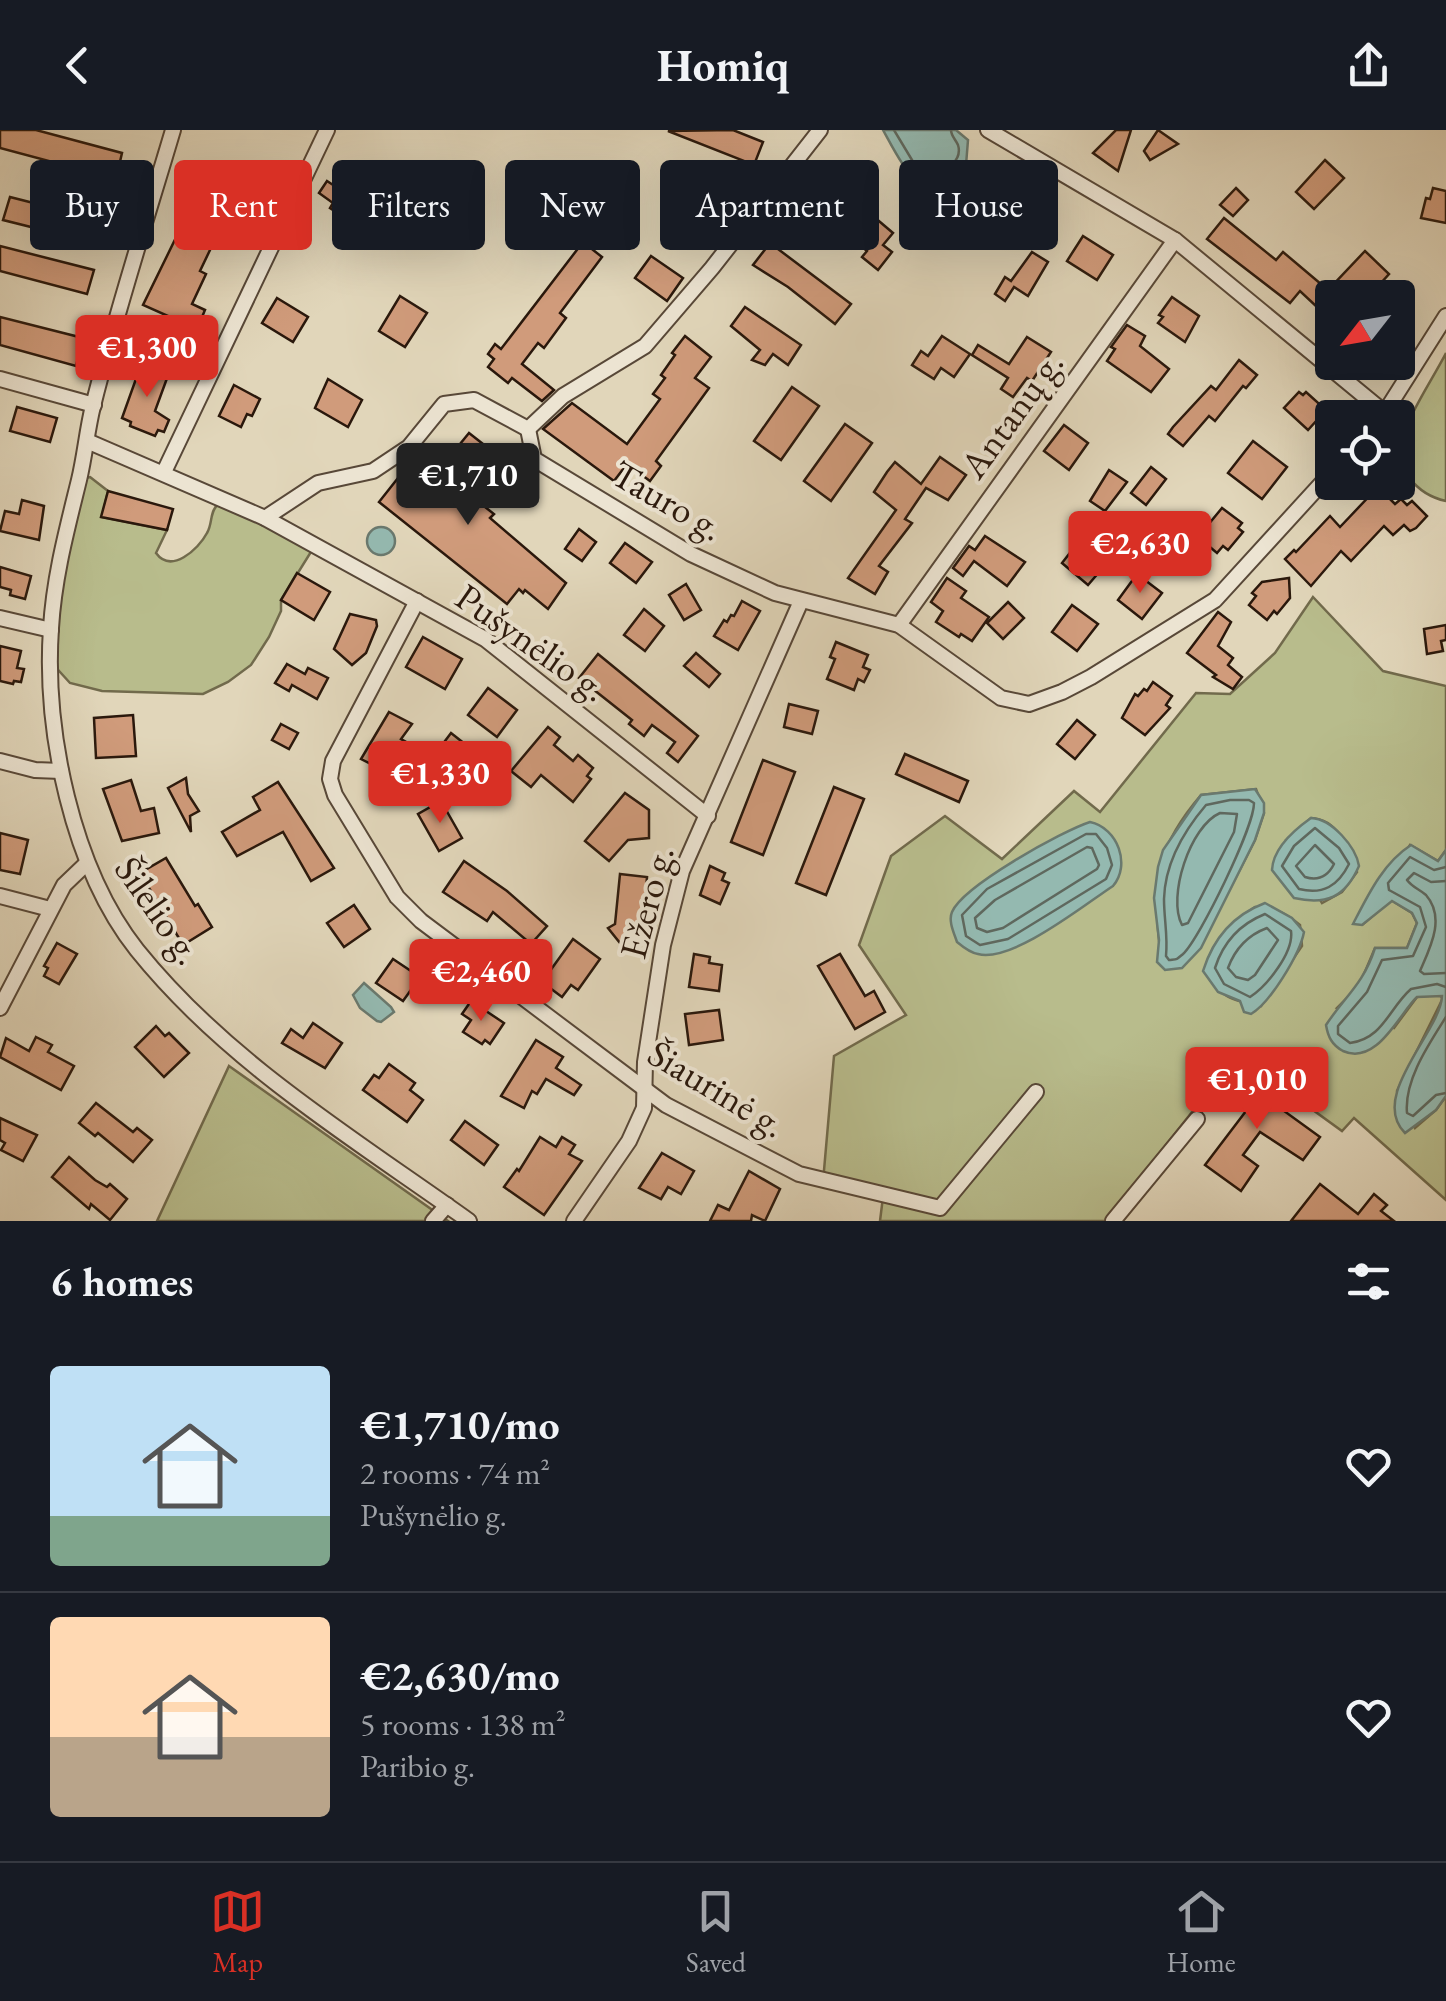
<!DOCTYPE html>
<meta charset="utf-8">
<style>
:root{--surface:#171b24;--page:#20242c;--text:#f1f3f6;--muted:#9ea1a6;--line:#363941;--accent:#d93025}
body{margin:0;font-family:"EB Garamond",serif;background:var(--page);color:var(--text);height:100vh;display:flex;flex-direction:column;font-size:38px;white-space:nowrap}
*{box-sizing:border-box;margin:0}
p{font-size:32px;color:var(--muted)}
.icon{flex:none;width:55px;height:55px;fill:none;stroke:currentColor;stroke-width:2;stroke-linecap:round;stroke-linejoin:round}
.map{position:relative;height:1091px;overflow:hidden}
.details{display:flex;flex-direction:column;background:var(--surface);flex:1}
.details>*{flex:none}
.banner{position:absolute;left:30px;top:30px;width:1388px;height:90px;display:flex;gap:20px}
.needle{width:65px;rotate:239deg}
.fabs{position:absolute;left:1315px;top:150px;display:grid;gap:20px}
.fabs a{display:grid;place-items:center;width:100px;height:100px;border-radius:10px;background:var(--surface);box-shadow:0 10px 40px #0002;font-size:50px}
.price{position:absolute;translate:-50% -85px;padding:0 22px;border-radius:10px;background:var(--accent);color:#fff;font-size:32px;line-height:65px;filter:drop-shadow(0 2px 5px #0008)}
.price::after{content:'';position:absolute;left:50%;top:60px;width:30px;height:22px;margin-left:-15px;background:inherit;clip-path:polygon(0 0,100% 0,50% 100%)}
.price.on{background:#222;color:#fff}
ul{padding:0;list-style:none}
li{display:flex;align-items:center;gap:30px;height:250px;padding:0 50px}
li+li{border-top:2px solid var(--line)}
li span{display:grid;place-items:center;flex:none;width:280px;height:200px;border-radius:10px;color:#555}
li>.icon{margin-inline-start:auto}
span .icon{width:120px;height:120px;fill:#fffc;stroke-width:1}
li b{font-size:42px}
h2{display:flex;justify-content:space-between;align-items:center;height:120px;padding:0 50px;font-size:42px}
.chip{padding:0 35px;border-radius:10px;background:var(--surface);box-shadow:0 10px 40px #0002;font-size:35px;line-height:90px}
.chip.on{background:var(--accent);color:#fff}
header{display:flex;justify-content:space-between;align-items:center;height:130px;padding:0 50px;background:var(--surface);font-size:45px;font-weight:700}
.menu{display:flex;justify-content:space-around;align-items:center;height:140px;border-top:2px solid var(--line);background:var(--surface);font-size:28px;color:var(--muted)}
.menu a{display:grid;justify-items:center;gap:5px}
.menu .on{color:var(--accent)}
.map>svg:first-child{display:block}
.green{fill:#b8bc8c;stroke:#716a4c;stroke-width:2.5;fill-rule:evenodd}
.water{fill:#94b9b0;stroke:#6a796e;stroke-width:2.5}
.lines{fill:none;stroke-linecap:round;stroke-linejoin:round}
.shore{stroke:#5f685e;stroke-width:2.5}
.building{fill:#d09b7b;stroke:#2a180c;stroke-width:2.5}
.minor-casing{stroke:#584838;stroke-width:18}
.minor{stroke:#ece4d2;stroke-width:14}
.labels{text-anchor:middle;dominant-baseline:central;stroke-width:8;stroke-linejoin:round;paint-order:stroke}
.street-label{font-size:38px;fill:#2a180c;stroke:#ece4d2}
</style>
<header><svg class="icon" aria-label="back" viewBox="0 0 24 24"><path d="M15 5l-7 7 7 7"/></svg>Homiq<svg class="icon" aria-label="share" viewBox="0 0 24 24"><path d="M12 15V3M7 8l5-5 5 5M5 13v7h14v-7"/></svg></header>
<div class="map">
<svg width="1446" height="1091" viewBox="0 0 1446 1091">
<rect width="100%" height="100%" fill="#e1d6ba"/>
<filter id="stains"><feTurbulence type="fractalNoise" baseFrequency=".002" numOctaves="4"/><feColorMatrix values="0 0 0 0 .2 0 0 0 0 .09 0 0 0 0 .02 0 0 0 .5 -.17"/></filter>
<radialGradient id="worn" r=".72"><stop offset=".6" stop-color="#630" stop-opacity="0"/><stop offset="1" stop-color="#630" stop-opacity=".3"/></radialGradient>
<g class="green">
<path d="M1446,223V371C1418,365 1392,338 1402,307C1412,279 1432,250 1446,223Z"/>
<path d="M90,347L108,361L102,387L167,400L156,423C171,444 198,420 207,403C213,393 209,383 218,374L314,417L281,470V481L269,507L251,535L228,552L203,564L102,561L70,553L51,532V500L79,350Z"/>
<path d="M1313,467L1383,541L1446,556V720L1438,731L1410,715L1362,795L1391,770L1412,783L1417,793L1407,818H1375L1359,856L1337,878L1394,898L1417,867L1438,864L1443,868L1397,961L1415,998L1436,980L1446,966V1070L1354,988L1342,1001L1237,925L1106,1091H880L884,1059L823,1052L834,926L906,885L859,815L891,726L945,686L1002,729L1074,661L1100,682L1196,563L1230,564L1275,523ZM1256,659L1264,683L1255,710L1218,782L1159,810C1152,747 1159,714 1201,665ZM1311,688C1339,689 1349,720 1357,742L1342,762L1322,773L1286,710ZM1255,777C1275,778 1284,782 1300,795L1302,816L1261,876C1230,870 1222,868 1204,841C1213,810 1229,794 1255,777Z"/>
<path d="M229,936L448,1091H157Z"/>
</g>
<g class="water">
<path d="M883,0H956L968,10L966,35C922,79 905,40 883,0Z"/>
<circle cx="381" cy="411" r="14"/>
<path d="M1255,659L1264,673V683L1255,710L1201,818L1182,838L1165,840L1157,832L1159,810L1154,768L1158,737L1163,720L1201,665Z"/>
<path d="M1311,688C1332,689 1356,717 1359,736C1345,768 1326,775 1294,768L1272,740C1273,718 1294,700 1311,688Z"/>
<path d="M1090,692C1118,698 1131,735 1113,756C1084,775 1012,833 978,824C971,823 963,817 957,812C954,803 948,791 952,782C963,756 1062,701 1090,692Z"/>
<path d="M1411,715L1438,731L1446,720V966L1436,980L1405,1003C1368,966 1441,901 1442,866L1417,867C1399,884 1377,936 1343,921C1332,915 1328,907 1326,895C1345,866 1363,855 1375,818H1407L1417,793L1412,783L1392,771L1362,795L1353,794C1368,765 1383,733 1411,715Z"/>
<path d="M1265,773L1292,788L1304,802C1300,824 1270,873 1251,884L1244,882L1240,871L1218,862L1203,841C1213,809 1233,785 1265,773Z"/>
<path d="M364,853L391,877L394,882L381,892L377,891L360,878L353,865Z"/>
</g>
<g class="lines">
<g class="shore">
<path d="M894,0L915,35L933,46C945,42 963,31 958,15C956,10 951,6 951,0"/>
<path d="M1230,670H1249L1254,673C1254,697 1200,808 1183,824C1176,830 1178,829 1169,830L1166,826C1168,806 1164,789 1164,769C1165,733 1183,702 1206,675Z"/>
<path d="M1220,683L1237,684L1234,702L1188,793L1182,795C1167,767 1190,696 1220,683Z"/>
<path d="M1315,698L1339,718L1349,734C1338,756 1323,765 1299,759L1282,736L1294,716Z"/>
<path d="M1086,704H1096L1107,718L1112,735L1106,749L1008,809L980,815L966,806L962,785L987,759Z"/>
<path d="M1315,715L1334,734C1328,746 1318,751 1305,747L1296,736Z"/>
<path d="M1087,717L1092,718L1099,735L1097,739L1003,798L987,802L977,798L975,788L995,770Z"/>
<path d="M1446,737L1434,740L1410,727L1388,753L1389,760L1420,777L1426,797L1413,826L1382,830L1367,862L1338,896V904L1350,913C1383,909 1389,878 1411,859L1437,854L1446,857"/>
<path d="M1446,751L1431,752L1414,743L1407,750C1412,757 1419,759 1426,765C1446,788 1430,818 1420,841L1424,844L1446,843"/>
<path d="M1265,784L1291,801C1294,822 1267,856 1250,867L1224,854L1215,838C1223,813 1240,794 1265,784Z"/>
<path d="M1267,798L1278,810L1255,845L1248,850L1236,847L1228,838C1235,819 1248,805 1267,798Z"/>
<path d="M1446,887C1429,914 1404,950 1407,983L1413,986L1436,965L1446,963"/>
</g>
</g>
<g class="building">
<path d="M0,0H36L122,23L116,49L0,18Z"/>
<path d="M733,0L763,12L754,35L668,1Z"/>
<path d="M1116,0H1131L1118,41L1093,23Z"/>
<path d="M1158,0L1178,14L1150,30L1144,21Z"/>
<path d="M1325,30L1344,48L1314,79L1296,62Z"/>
<path d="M822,49L846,67L822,98L795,78Z"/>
<path d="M327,51L367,77L355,94L330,78L333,73L319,63Z"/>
<path d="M1236,58L1248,70L1233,86L1220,75Z"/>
<path d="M1433,58L1446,61V93L1421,88L1426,68L1430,69Z"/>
<path d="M10,67L104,91L99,114L3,90Z"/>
<path d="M188,83L220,99L200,141L206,144L192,174L205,180L197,199L143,175Z"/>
<path d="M873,86L893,103L883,115L892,122L878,140L862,127L867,121L854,110Z"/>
<path d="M1224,88L1276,130L1283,122L1328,160L1365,121L1389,144L1371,164L1363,156L1352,168H1332V191L1300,161L1290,173L1207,109Z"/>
<path d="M1083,106L1113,125L1097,150L1067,131Z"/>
<path d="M583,112L602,127L560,183L566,188L544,218L538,213L522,234L554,260L542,271L512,248L508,253L488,237L494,229L488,224L495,214L501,219Z"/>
<path d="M770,113L851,174L835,194L788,157L753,135Z"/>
<path d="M0,116L94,140L87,164L0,141Z"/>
<path d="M1032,122L1048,132L1028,166L1014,157L1005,171L995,164L1005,147L1011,151Z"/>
<path d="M651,126L683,148L667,171L635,148Z"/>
<path d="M400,166L427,183L405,217L379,201Z"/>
<path d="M1172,167L1199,186L1185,212L1158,193L1163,187L1159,185Z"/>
<path d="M277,168L308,187L293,212L262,193Z"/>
<path d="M745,177L801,215L788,235L773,224L765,235L752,230L760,220L731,196Z"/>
<path d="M0,187L83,208L76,236L0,215Z"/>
<path d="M1127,195L1145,206L1140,216L1169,239L1151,262L1107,231L1115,219L1111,217Z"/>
<path d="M685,206L711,227L695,248L709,258L656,331L661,336L650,351L627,334L614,351L543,299L572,273L627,314L660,269L653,264L665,248L661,245L675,225L672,223Z"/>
<path d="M942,206L970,224L954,247L941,238L934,249L912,235L921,221L928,226Z"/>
<path d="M1027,207L1051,222L1032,251L1027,248L1013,267L1001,259L1008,248L972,225L978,215L1009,234Z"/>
<path d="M1239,230L1257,245L1246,258L1243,256L1215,291L1209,286L1183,316L1168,304L1173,297L1211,256L1216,260Z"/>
<path d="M142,232L170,240L155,281L169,290L164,302L158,300L155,306L130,296L131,292L122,288Z"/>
<path d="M328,249L362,270L348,297L315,278Z"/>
<path d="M234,255L260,269L252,286L247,284L241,297L219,286Z"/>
<path d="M792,257L819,276L781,330L754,311Z"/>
<path d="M1299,262L1303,265L1306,262L1326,280L1308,300L1284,278Z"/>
<path d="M17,277L57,288L50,312L10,301Z"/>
<path d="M845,294L872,313L831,371L804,351Z"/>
<path d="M1064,295L1088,313L1069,340L1044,321Z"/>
<path d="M469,303L483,314L453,352L494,384L490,388L566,453L548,479L525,460L523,463L519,459L507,474L379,372L417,324L438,341Z"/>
<path d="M1253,311L1287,337L1262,369L1228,343Z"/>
<path d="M940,327L966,345L948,370L926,358L905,389L912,393L879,436L888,442L875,464L848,448L896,380L874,362L887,342L895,332L921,354Z"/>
<path d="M1151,337L1166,349L1146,375L1131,363Z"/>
<path d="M1109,340L1127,352L1105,381L1090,371Z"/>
<path d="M1378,357L1395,374L1401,369L1407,375L1412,371L1427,386L1416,398L1410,401L1404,395L1393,405L1384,396L1351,431L1341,421L1311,456L1285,429L1294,420L1296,422L1330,386L1340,397Z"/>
<path d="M108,361L173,379L167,400L101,387Z"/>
<path d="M22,370L44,376L39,410L0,401L5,381L19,384Z"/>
<path d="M1222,378L1242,393L1238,398L1243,402L1228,420L1223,416L1217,423L1198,407Z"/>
<path d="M579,399L596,412L582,431L565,419Z"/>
<path d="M985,406L1025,432L1007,456L974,431L963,446L953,438L969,416L975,420Z"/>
<path d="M1090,407L1105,419L1092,435L1100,441L1088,455L1062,433L1080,410L1084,414Z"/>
<path d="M625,413L652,432L636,453L610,433Z"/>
<path d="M0,437L31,446L25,469L10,465L11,460L0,457Z"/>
<path d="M297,443L330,462L314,490L281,470Z"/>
<path d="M1137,444L1162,463L1142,489L1118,470Z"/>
<path d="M947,448L966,461L961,468L989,487L972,511L961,504L959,507L936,492L943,481L931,472Z"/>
<path d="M1289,448L1290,468L1277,484L1274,481L1267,490L1249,475L1256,466L1252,463L1262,452Z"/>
<path d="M686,454L701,480L684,490L669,465Z"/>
<path d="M742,471L760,481L738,520L714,506L724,490L727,492L731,485L734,486Z"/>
<path d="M1008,472L1024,488L1003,509L987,493Z"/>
<path d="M1072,475L1098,494L1077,521L1052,502Z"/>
<path d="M644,479L664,496L645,521L624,505Z"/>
<path d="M1218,482L1231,492L1218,516L1233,528L1228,535L1242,547L1233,559L1213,547L1216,545L1187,523Z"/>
<path d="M350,484L376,490L377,496L366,523L352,535L334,519Z"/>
<path d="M1446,495V510L1441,511L1443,521L1427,524L1424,499Z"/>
<path d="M423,507L462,529L445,559L406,537Z"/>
<path d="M836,512L868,525L863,537L870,540L864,552L858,549L854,560L827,549L835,529L830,527Z"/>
<path d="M0,516L21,521L17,538L24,539L21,552L14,551L13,554L0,551Z"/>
<path d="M696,523L720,544L709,557L684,536Z"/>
<path d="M598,524L698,606L678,632L667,623L675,612L652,595L644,606L629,594L632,590L579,548Z"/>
<path d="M287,534L305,544L308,538L328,548L317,569L292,555L289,561L275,553Z"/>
<path d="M1153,552L1172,566L1166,575L1170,578L1145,605L1122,588L1135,564L1138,566L1144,559L1147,561Z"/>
<path d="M488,558L517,580L497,607L468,585Z"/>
<path d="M789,574L818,581L812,604L784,597Z"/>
<path d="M389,582L412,594L401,609L408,613L393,641L385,626L387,642L361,629Z"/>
<path d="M133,585L136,626L96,628L94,588Z"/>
<path d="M1077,590L1095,605L1075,629L1057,614Z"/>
<path d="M281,594L298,603L289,619L272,610Z"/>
<path d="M548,597L560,607L554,615L573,631L578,625L593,638L587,646L591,649L573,672L541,645L531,657L511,641Z"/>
<path d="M451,603L475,622L446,659L424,639Z"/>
<path d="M905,624L968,651L959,672L896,644Z"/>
<path d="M763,630L795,642L763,725L731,712Z"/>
<path d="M186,648L188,664L199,681L190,686L191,702L168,658Z"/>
<path d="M131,650L141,681L154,678L159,703L122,711L103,659Z"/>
<path d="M278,652L334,738L311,751L283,702L237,726L222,702L260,680L253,667Z"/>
<path d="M834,657L864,669L826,765L796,753Z"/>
<path d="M625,663L649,680V708L628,710L609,731L585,711Z"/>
<path d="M441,671L462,708L439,721L418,684Z"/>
<path d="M0,703L28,710L20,744L0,740Z"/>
<path d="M166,728L195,776L198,774L212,797L183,815L140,743Z"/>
<path d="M464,731L507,761L547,796L531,814L493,782L487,791L443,762Z"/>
<path d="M710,736L725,743L722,750L729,753L720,774L700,765Z"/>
<path d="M620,744L647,747L643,796L620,813L608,798L615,794Z"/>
<path d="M354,775L370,799L344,817L327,793Z"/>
<path d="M573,809L600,829L578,860L571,855L562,867L542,852Z"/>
<path d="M57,813L77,824L59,854L44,846L48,838L44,836Z"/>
<path d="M694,824L710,827L709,833L722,835L719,861L689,857Z"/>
<path d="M840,824L865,866L874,861L885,882L855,899L818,836Z"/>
<path d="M393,829L417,845L427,830L450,846L433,871L413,857L403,871L376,853Z"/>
<path d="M471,871L504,893L490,914L485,910L482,914L463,902L471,890L462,884Z"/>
<path d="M719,880L723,910L689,915L685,884Z"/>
<path d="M313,893L342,913L325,938L282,913L291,899L303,908Z"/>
<path d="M156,896L165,906L169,903L189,923L164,947L135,917Z"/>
<path d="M36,907L52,915L48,922L74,936L61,960L0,927L6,908L29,921Z"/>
<path d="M536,910L563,927L556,938L581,955L574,965L546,949L537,964L532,961L524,978L501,966Z"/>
<path d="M389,934L415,953L410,960L423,970L407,992L363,960L374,945L379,948Z"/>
<path d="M1243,939L1264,954L1258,962L1320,1007L1303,1030L1260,1002L1243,1025L1258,1036L1241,1061L1205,1035L1246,981L1224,965Z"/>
<path d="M96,973L133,1002L137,998L152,1010L133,1032L98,1003L95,1006L79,993Z"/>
<path d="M0,988L37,1005L23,1031L1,1020L5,1013L0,1010Z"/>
<path d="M465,991L498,1015L484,1035L451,1010Z"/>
<path d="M540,1007L556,1017L562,1007L575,1015L569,1024L582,1031L544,1085L504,1057L517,1039L519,1041Z"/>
<path d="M662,1023L694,1041L681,1064L668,1057L661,1069L639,1058Z"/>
<path d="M69,1027L95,1050L107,1057L110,1054L127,1069L110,1090L91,1074L89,1079L52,1047Z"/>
<path d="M749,1041L780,1059L765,1091L752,1085L751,1091H710L718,1075L729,1080Z"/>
<path d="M1320,1054L1358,1084L1374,1064L1387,1075L1381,1081L1394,1091H1291Z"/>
</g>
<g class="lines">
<g class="minor-casing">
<g id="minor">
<path d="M173,0C146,91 116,183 93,276C87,300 85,325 79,350C67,399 54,447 51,498C44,601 72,738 137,820C227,932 353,1008 469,1091"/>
<path d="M988,0L1175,110L1385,283"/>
<path d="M0,249L94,275"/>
<path d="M1382,287L1446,186"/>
<path d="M528,299L534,329L691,424L775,463L899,495L1001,568L1029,574L1062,562L1091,547L1215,470L1332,342"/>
<path d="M87,311L265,388L485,509L708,686"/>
<path d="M164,342L327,0"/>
<path d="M265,388L318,353L373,341L409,317L444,274L474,270L528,299L563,266L645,216L712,138L820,0"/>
<path d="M417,471L333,631L330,649L335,665L397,767L421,791L666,975L799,1044L940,1078L1036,962"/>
<path d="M0,488L51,500"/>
<path d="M899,495L1175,110"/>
<path d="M0,631L35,640L61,641"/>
<path d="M0,766L50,779"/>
<path d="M0,878L64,755L87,733"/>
<path d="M433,1091L447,1075"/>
<path d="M574,1091L629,1011L644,978L645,932L663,815L682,741L801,471"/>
<path d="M1113,1091L1197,989"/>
</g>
</g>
<use href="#minor" class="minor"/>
</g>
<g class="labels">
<g class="street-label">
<text transform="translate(1011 284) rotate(-54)">Antanų g.</text>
<text transform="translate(668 370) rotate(30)">Tauro g.</text>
<text transform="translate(532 512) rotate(35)">Pušynėlio g.</text>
<text transform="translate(646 772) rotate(-75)">Ežero g.</text>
<text transform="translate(159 780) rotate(55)">Šilelio g.</text>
<text transform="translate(717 958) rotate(31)">Šiaurinė g.</text>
</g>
</g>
<rect width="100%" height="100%" filter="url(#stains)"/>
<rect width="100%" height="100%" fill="url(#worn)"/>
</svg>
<div class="fabs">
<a><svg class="needle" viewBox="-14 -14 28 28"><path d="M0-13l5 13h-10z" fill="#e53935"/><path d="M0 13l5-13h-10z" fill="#9ea1a6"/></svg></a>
<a><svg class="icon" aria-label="locate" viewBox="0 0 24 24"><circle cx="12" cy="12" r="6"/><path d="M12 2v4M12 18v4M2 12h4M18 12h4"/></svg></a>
</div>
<b class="price" style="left:147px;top:270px">€1,300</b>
<b class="price on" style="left:468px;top:398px">€1,710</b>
<b class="price" style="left:1140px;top:466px">€2,630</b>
<b class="price" style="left:440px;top:696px">€1,330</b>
<b class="price" style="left:481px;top:894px">€2,460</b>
<b class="price" style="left:1257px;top:1002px">€1,010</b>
<div class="banner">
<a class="chip">Buy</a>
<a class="chip on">Rent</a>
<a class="chip">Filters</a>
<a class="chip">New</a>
<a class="chip">Apartment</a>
<a class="chip">House</a>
</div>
</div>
<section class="details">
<h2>6 homes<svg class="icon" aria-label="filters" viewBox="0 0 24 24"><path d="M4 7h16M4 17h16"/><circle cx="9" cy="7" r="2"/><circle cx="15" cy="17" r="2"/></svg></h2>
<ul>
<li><span style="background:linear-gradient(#bfe0f5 75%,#7fa58c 0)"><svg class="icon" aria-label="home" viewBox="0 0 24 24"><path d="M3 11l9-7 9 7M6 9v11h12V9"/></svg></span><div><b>€1,710/mo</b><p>2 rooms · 74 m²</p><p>Pušynėlio g.</p></div><svg class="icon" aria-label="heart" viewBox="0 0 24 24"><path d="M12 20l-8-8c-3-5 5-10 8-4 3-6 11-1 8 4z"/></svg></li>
<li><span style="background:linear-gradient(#ffd9b3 60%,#b9a48a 0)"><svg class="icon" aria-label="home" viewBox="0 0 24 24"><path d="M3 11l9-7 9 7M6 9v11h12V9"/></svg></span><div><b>€2,630/mo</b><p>5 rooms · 138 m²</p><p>Paribio g.</p></div><svg class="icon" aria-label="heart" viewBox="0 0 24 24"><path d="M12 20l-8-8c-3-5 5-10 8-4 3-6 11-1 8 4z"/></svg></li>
</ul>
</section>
<nav class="menu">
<a class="on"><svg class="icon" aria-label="map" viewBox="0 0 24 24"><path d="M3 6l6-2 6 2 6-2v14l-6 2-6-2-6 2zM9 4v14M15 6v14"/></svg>Map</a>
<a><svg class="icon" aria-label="saved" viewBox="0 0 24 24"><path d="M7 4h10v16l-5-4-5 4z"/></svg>Saved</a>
<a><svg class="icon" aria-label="home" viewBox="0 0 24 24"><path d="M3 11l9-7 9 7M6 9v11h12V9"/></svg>Home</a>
</nav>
